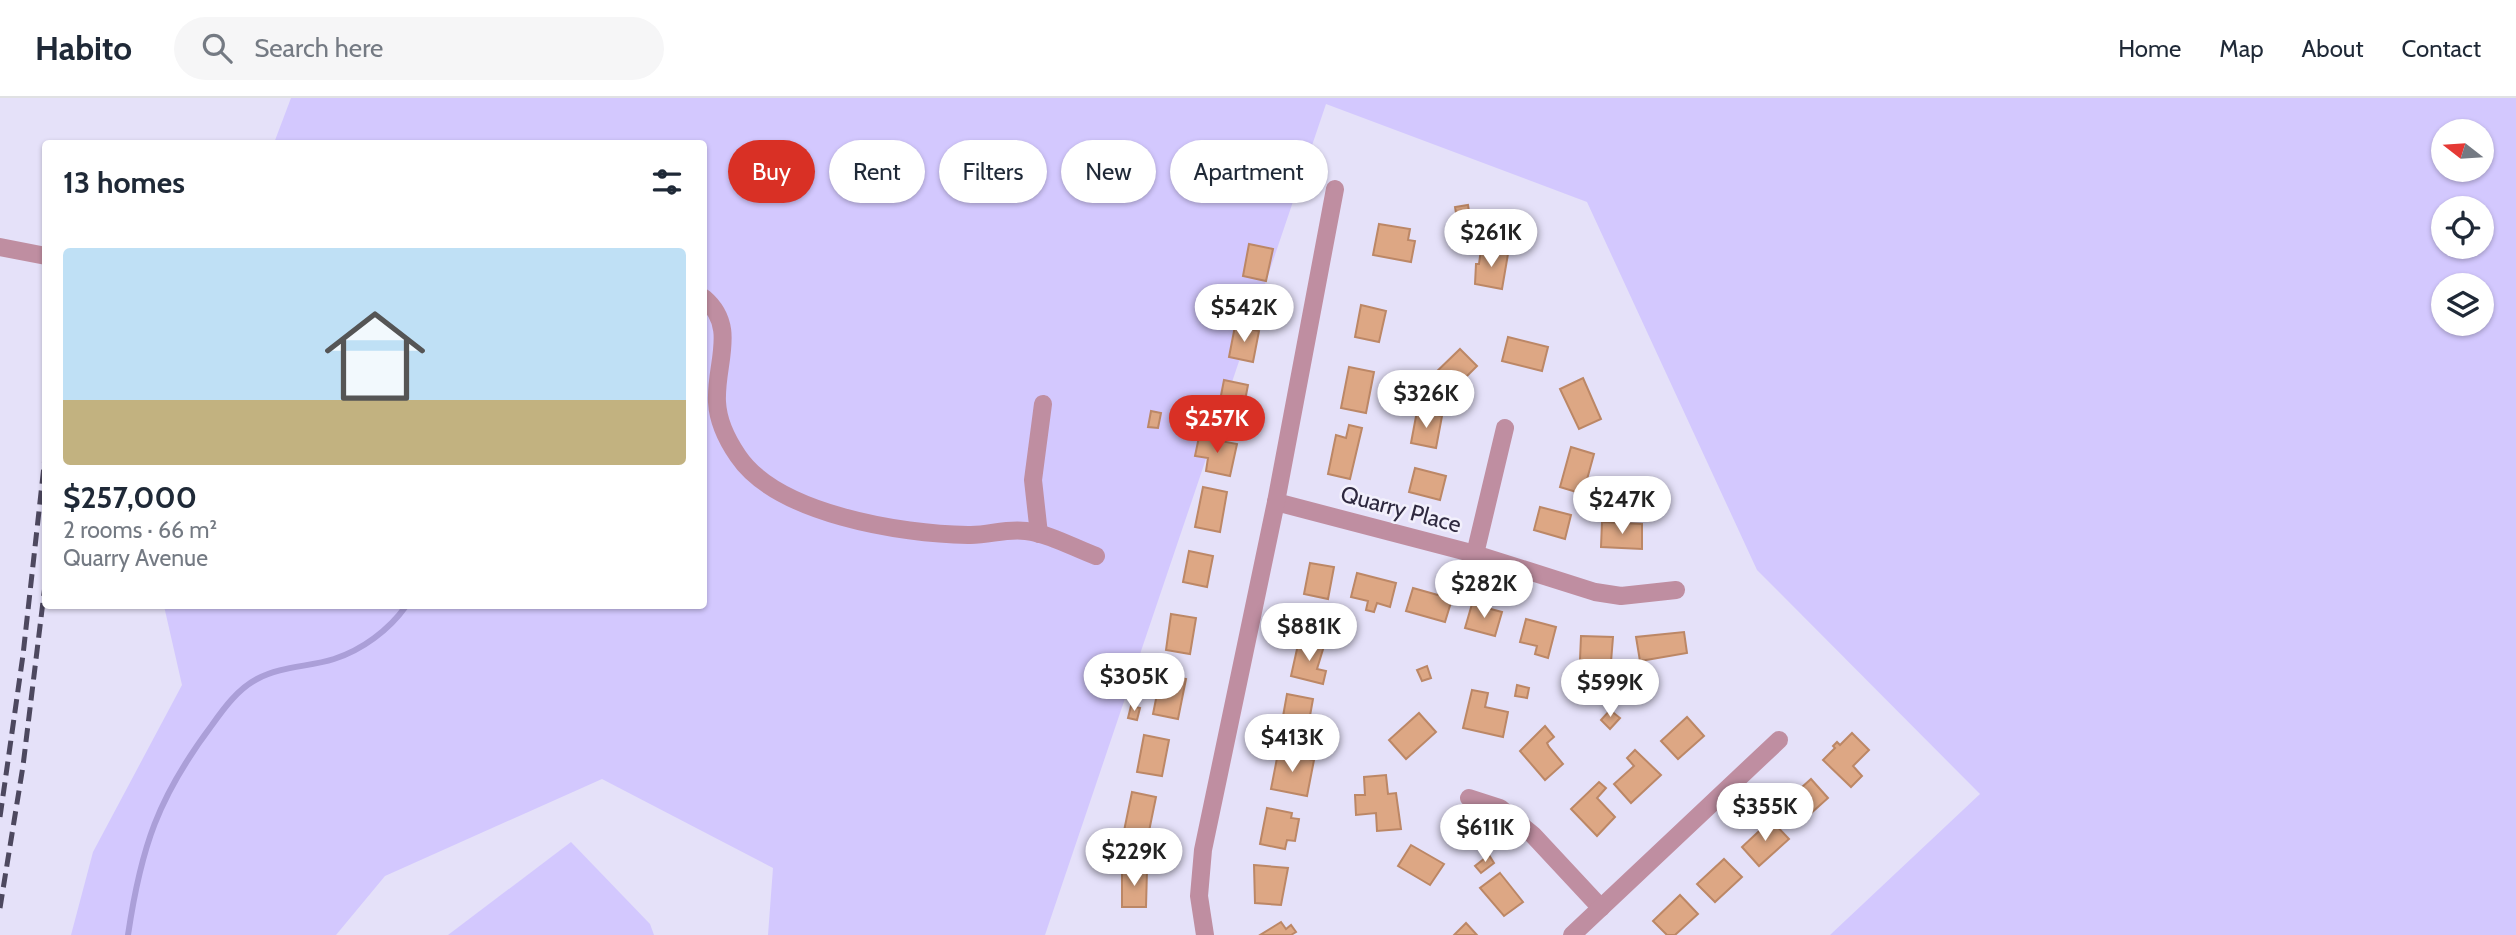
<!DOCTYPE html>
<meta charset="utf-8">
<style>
:root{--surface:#fff;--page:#f6f6f7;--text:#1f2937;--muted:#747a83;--line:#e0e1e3;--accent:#d93025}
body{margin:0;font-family:Cabin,sans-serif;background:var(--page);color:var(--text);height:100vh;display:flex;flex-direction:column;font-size:26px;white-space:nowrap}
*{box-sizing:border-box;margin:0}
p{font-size:23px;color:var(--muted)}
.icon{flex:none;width:38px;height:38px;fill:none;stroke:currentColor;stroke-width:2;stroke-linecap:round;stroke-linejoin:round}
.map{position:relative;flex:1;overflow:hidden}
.sheet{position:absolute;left:42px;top:42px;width:665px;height:469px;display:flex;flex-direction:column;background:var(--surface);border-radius:7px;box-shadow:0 2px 5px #0004}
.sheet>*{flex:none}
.banner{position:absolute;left:728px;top:42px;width:665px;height:63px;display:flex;gap:14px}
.needle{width:46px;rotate:287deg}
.buttons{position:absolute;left:2431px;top:21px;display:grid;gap:14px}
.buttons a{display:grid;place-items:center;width:63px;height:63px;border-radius:50%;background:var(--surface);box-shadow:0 2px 5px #0004;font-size:35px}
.price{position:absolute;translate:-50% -60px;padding:0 16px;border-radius:24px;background:#fff;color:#222;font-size:23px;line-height:46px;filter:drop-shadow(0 2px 4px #0008)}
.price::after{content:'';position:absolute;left:50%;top:42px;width:21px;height:16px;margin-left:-10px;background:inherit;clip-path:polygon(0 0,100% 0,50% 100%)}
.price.current{background:var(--accent);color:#fff}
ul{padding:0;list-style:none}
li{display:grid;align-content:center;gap:14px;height:371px;padding:0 21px}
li+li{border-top:2px solid var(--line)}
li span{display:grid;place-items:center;height:217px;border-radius:7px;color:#555}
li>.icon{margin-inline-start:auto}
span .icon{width:126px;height:126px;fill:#fffc;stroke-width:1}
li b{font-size:30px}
h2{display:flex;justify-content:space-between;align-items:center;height:84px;padding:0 21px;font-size:30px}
.tag{padding:0 24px;border-radius:32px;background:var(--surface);box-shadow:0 2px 5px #0004;font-size:24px;line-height:63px}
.tag.current{background:var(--accent);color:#fff}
header{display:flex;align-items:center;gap:42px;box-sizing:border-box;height:98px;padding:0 35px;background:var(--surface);border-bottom:2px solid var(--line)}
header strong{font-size:33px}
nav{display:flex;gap:38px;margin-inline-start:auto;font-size:24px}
.search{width:490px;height:63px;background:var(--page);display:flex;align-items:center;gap:18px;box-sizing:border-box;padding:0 24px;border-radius:38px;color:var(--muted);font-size:26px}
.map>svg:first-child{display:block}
.green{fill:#d3c8fe;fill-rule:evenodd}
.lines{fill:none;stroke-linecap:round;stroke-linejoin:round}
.stream{stroke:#ab9fd8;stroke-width:6}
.building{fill:#dda784;stroke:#bc8766;stroke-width:2}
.minor{stroke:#bf8ea1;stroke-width:18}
.rail{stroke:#4d485f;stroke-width:5;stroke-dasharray:14 7;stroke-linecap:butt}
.labels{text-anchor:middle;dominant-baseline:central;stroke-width:5;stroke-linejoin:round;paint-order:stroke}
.street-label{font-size:23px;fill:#2e293f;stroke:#f2f0fc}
</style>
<header>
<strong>Habito</strong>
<div class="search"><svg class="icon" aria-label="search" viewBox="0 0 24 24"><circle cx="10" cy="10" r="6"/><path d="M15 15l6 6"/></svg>Search here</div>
<nav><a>Home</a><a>Map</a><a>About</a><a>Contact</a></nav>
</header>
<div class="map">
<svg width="2516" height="837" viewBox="0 0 2516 837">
<rect width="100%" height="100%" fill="#e5e1f9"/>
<g class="green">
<path d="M291,0H2516V837H1830L1980,696L1757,472L1587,104L1326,6L1045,837H768L773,770L602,681L385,778L336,837H71L93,754L182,587L164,508H704V46L274,45ZM2443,33H2482V72H2443ZM2443,110H2482V149H2443ZM2443,187H2482V226H2443Z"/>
<path d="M571,744L650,826L654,837H448Z"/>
</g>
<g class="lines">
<path class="stream" d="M128,837C141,749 158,699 212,627C224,610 238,591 257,581C281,568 309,569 334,561C362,552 389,532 406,508"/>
</g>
<g class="building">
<path d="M1468,107L1470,120L1457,121L1455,109Z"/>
<path d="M1379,126L1410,131L1408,142L1415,143L1411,164L1373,157Z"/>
<path d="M1249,146L1273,151L1266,183L1243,178Z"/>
<path d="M1481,151L1508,156L1502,191L1475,186L1476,166H1479Z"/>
<path d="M1361,207L1386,213L1379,244L1355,239Z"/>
<path d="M1235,228L1259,233L1253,264L1229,259Z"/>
<path d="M1508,239L1548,249L1542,273L1502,263Z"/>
<path d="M1460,251L1477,268L1448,297L1431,279Z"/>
<path d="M1349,269L1374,274L1366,315L1341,310Z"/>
<path d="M1583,280L1601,321L1579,331L1560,291Z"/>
<path d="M1224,282L1248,287L1242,318L1218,313Z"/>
<path d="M1151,313L1161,315L1158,330L1148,329Z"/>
<path d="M1417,313L1442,318L1436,350L1411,345Z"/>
<path d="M1349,327L1362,330L1350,381L1328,376L1336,337L1346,340Z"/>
<path d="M1199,339L1237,346L1230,378L1206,373L1208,360L1195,358Z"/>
<path d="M1571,349L1594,356L1583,396L1560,389Z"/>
<path d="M1415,370L1446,378L1440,402L1409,394Z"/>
<path d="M1203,389L1227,394L1220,434L1195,429Z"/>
<path d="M1540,409L1571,417L1565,441L1534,432Z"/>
<path d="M1602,424L1642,426V451L1601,449Z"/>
<path d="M1189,453L1213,458L1207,489L1183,484Z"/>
<path d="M1310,465L1334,469L1328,501L1304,496Z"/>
<path d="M1357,475L1396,485L1390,509L1377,505L1374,514L1366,512L1368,503L1351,499Z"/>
<path d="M1413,490L1452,501L1445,524L1406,513Z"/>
<path d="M1472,506L1502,514L1495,538L1465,530Z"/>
<path d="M1171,516L1196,520L1190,556L1166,552Z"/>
<path d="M1526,521L1556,529L1548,560L1535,556L1537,548L1520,544Z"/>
<path d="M1684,534L1687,555L1640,563L1636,539Z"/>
<path d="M1581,538L1613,539L1611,564L1580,562Z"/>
<path d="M1299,542L1324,548L1317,571L1326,573L1323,586L1291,578Z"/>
<path d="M1427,568L1431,580L1422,583L1417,572Z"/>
<path d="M1161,576L1186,581L1178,621L1153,616Z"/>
<path d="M1517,587L1529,590L1527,600L1515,598Z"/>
<path d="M1472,592L1488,595L1485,609L1508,614L1503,639L1463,630Z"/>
<path d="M1287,596L1313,601L1306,640L1280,635Z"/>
<path d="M1131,608L1140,610L1137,622L1128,620Z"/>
<path d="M1610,612L1620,620L1610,631L1601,622Z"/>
<path d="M1419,615L1436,634L1406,661L1389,642Z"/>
<path d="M1687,619L1704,638L1678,661L1661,643Z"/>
<path d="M1545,628L1554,639L1547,645L1549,649L1563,666L1545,682L1520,653Z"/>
<path d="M1852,635L1869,652L1853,668L1862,678L1851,689L1823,662L1835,650L1833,648L1837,644L1840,647Z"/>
<path d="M1144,637L1169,642L1162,678L1137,674Z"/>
<path d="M1635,652L1661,677L1631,705L1614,686L1634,668L1627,660Z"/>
<path d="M1278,655L1314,662L1307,698L1271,691Z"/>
<path d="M1386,677L1388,696L1396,695L1401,731L1377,733L1376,715L1356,717L1355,697H1365L1364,679Z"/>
<path d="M1811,681L1828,700L1799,726L1782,707Z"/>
<path d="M1599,684L1606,690L1597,700L1615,719L1597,738L1571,711Z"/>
<path d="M1132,694L1156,699L1148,738L1124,733Z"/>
<path d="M1267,710L1292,715L1291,720L1299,721L1295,743L1287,742L1285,751L1260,746Z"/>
<path d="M1771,722L1789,741L1759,768L1742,749Z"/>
<path d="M1411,747L1444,766L1430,787L1398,768Z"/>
<path d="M1489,757L1494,765L1481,775L1475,768Z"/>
<path d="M1724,761L1742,779L1715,804L1697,786Z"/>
<path d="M1254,767L1288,770L1281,807L1255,805Z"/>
<path d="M1122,771L1147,772L1146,809H1122Z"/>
<path d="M1500,775L1523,804L1504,818L1480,790Z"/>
<path d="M1680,797L1698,816L1675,837H1667L1653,823Z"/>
<path d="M1281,824L1286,831L1291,827L1296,834L1291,837H1260Z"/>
<path d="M1466,825L1477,837H1454Z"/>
</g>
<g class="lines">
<g class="minor">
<path d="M0,149L46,158"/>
<path d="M704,200C738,229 715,265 717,304C718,324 727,342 738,358C777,416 901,436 968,437C988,438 1005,430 1026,433C1050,436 1074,450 1096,458"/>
<path d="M1276,404L1475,456L1595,494L1621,498L1676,492"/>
<path d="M1039,436L1033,382L1043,306"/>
<path d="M1475,456L1505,330"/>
<path d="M1469,700L1500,710L1533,737L1601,810"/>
<path d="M1205,837L1199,798L1203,752L1276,404L1335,91"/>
<path d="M1572,837L1779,642"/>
</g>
<g class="rail">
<path d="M0,719L23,557L46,350"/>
<path d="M0,810L23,668L46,479"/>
</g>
</g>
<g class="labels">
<g class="street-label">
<text transform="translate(1401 411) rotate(15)">Quarry Place</text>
</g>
</g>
</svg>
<div class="buttons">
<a><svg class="needle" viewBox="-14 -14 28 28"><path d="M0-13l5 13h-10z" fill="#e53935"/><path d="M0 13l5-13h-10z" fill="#747a83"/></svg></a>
<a><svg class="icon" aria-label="locate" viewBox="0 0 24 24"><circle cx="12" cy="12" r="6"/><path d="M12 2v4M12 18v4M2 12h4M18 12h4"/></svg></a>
<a><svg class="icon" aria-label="layers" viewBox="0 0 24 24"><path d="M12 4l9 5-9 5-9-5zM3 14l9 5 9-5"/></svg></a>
</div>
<b class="price" style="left:1491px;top:171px">$261K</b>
<b class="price" style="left:1244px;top:246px">$542K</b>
<b class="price" style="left:1426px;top:332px">$326K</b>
<b class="price current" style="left:1217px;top:357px">$257K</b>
<b class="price" style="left:1622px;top:438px">$247K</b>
<b class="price" style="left:1484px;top:522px">$282K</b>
<b class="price" style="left:1309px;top:565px">$881K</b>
<b class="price" style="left:1134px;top:615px">$305K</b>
<b class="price" style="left:1610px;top:621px">$599K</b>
<b class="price" style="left:1292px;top:676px">$413K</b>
<b class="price" style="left:1765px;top:745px">$355K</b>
<b class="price" style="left:1485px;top:766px">$611K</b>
<b class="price" style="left:1134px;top:790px">$229K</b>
<div class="banner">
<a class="tag current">Buy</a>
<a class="tag">Rent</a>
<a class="tag">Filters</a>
<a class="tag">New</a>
<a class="tag">Apartment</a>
</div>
<section class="sheet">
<h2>13 homes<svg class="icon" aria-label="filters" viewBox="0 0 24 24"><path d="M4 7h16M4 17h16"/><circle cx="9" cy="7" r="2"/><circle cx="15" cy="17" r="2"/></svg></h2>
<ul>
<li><span style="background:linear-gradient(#bfe0f5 70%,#c2b280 0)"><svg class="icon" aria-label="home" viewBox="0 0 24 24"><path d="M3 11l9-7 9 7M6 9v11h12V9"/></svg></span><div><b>$257,000</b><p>2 rooms · 66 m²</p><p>Quarry Avenue</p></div></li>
</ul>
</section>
</div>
